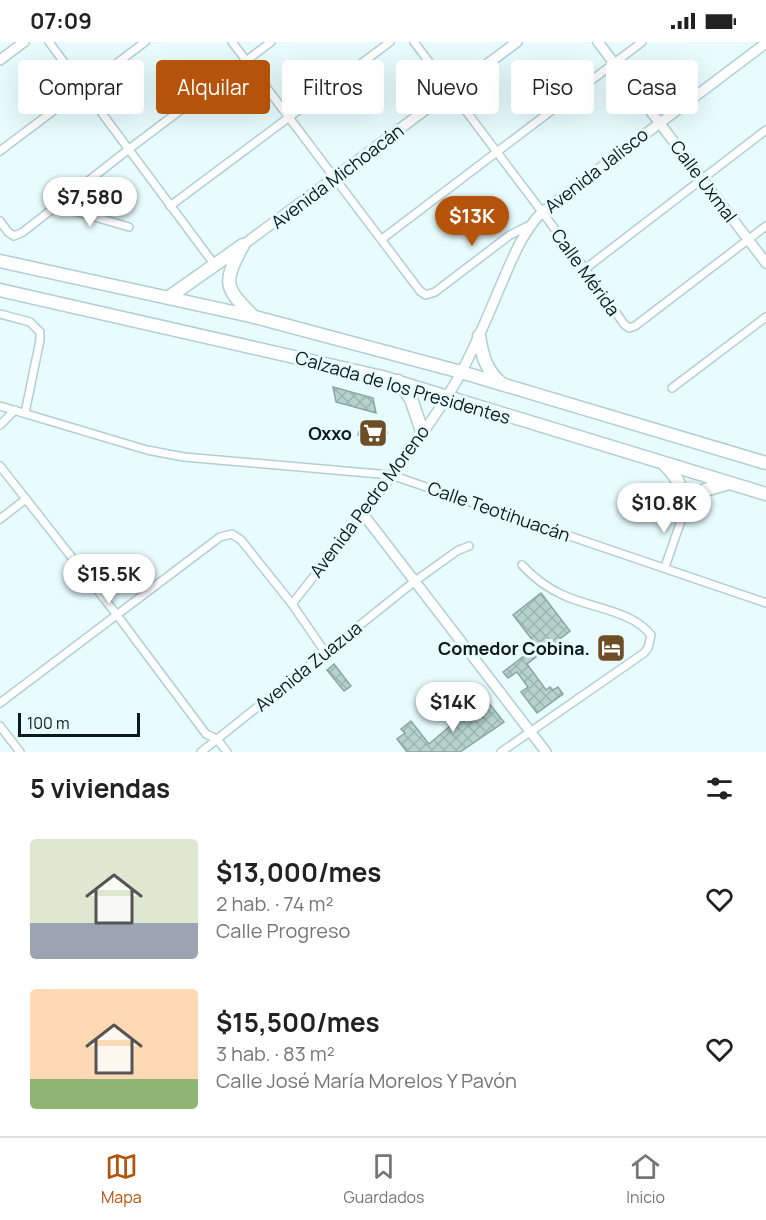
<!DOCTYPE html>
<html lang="es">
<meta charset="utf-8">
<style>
:root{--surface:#fff;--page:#f2f2f2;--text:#222;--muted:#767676;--line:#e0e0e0;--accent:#b45309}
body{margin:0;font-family:Manrope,sans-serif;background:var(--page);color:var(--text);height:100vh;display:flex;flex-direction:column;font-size:22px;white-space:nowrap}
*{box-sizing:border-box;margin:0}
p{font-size:20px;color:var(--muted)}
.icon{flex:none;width:33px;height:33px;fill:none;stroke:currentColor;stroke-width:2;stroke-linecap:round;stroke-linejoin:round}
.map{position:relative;height:710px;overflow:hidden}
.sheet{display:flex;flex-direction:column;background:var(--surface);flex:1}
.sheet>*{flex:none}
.guide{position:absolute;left:18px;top:18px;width:730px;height:54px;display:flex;gap:12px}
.scale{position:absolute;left:18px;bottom:15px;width:122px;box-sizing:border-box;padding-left:6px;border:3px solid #0d191b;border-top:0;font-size:16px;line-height:21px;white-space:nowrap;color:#0d191b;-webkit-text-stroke:4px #e8fcfe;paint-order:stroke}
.price{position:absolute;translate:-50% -51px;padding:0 14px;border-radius:21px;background:#fff;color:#222;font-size:20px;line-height:39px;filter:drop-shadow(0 2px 3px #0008)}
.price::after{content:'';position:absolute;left:50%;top:36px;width:18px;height:14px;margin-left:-9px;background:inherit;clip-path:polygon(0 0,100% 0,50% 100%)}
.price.current{background:var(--accent);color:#fff}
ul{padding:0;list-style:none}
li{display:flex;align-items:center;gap:18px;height:150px;padding:0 30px}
li span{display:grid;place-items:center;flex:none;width:168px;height:120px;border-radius:6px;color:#555}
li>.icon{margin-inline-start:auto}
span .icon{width:72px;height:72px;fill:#fffc;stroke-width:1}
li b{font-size:26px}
h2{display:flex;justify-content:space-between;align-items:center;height:72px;padding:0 30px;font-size:26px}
.pill{padding:0 21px;border-radius:6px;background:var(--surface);box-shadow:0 6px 24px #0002;font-size:21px;line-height:54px}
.pill.current{background:var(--accent);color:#fff}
.status{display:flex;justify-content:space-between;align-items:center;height:42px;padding:0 30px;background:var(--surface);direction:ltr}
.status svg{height:16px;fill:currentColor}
.tab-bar{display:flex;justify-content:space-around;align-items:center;height:84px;border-top:2px solid var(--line);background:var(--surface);font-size:16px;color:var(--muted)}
.tab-bar a{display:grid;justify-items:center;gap:3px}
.tab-bar .current{color:var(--accent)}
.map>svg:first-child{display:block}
.building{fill:url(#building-cross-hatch);stroke:#89a7a0;stroke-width:1.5}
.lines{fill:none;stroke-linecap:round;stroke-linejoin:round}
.street-casing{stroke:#b0cfd4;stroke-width:10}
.secondary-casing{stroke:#b0cfd4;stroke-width:12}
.highway-casing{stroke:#b0cfd4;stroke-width:15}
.street{stroke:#fff;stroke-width:7}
.secondary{stroke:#fff;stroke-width:9}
.highway{stroke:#fff;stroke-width:12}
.labels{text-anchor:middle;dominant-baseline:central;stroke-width:6;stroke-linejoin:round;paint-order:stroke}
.street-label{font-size:18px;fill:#0d191b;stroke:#e8fcfe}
.poi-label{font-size:18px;font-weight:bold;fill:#0d191b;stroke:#e8fcfe;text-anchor:end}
</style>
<div class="status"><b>07:09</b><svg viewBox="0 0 49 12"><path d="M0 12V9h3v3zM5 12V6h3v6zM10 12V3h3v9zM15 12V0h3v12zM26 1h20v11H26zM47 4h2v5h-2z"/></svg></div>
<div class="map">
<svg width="766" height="710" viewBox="0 0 766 710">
<defs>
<pattern id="building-cross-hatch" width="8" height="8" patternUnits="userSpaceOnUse" patternTransform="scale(1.5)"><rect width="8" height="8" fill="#b5d3cc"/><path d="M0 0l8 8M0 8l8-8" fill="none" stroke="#9ab5af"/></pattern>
</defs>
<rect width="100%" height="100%" fill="#e8fcfe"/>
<g class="building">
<path d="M333,345L373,356L376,371L336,360Z"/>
<path d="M361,383L387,390L385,399L358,393Z"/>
<path d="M541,551L570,589L527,622L546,648L550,645L553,648L558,645L563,652L537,671L521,650L528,645L517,630L508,636L503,630L537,604L513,573Z"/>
<path d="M334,622L351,644L344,649L327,628Z"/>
<path d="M484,655L504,680L460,710H407L397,697L405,691L401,687L411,679L429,702L463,673L470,681L479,673L477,670L481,666L477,661Z"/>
</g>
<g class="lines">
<g class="street-casing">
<g id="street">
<path d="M49,0L214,222"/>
<path d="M232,0L420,249L426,253L435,250L510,193L528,184"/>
<path d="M414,0L585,227L624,282L629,286L635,284L766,184"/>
<path d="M0,109L145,0"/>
<path d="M57,164L129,185"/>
<path d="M170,164L390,0"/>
<path d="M0,179L8,190L14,194L23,190L129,107L271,0"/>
<path d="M382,197L642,0"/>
<path d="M585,227L766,88"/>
<path d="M0,272L30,280L40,290V298L25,371"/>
<path d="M672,346L766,275"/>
<path d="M0,364L147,408L184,415L391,433L766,561"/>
<path d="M0,383L15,368"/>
<path d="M0,424L117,573L206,692L217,697L227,710"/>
<path d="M0,477L26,457"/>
<path d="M665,525L685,467"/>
<path d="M292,562L363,472"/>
<path d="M0,661L220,495L232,492L241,498L292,562L325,610"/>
<path d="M0,684L20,710"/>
<path d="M201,710L415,539L457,509L469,504"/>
<path d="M501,710L644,611L648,606L651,593C631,568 590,566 563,553C547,546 534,536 522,523"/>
</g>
</g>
<g class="secondary-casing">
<g id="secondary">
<path d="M598,0L766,221"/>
<path d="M0,18L24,0"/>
<path d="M243,203L517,0"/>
<path d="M546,710L363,472C396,426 435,379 462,329C476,302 488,274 500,245C512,218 521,192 542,170L766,1"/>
</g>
</g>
<g class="highway-casing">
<g id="highway">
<path d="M242,205C222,242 225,246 254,275"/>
<path d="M0,219L255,275L461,330L766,421"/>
<path d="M0,248L382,335L766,452"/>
<path d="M169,255L243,203"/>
<path d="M479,294C482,313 486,329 502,342"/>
<path d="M398,339L411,357L422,389"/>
<path d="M666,424C680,437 682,449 685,467"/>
<path d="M685,467L705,448L726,442"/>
</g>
</g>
<use href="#street" class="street"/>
<use href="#secondary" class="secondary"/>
<use href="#highway" class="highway"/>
</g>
<defs>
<g id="supermarket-square" transform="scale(1.5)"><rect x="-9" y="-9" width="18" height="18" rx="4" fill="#6e4e24" stroke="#e8fcfe"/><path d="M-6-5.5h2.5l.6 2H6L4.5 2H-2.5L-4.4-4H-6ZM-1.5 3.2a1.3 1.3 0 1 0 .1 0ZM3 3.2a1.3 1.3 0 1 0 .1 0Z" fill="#fff"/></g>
<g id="hotel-square" transform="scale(1.5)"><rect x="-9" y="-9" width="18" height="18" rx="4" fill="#6e4e24" stroke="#e8fcfe"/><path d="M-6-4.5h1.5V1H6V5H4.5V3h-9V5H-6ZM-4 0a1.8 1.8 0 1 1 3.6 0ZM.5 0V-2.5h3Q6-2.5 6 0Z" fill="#fff"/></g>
</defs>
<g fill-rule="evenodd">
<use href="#supermarket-square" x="373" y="391"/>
<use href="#hotel-square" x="611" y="606"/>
</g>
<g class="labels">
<g class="street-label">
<text transform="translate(596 128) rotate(-38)">Avenida Jalisco</text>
<text transform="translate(337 134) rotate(-37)">Avenida Michoacán</text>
<text transform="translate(704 139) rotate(53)">Calle Uxmal</text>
<text transform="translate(586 230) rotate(54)">Calle Mérida</text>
<text transform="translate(403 345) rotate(16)">Calzada de los Presidentes</text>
<text transform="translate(369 459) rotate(-53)">Avenida Pedro Moreno</text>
<text transform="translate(499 469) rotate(19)">Calle Teotihuacán</text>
<text transform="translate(308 624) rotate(-39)">Avenida Zuazua</text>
</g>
<g class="poi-label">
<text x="352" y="391">Oxxo</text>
<text x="590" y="606">Comedor Cobina.</text>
</g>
</g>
</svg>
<div class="scale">100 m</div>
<b class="price" style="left:90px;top:186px">$7,580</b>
<b class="price current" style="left:472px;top:205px">$13K</b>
<b class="price" style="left:664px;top:492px">$10.8K</b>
<b class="price" style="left:109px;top:563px">$15.5K</b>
<b class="price" style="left:453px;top:691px">$14K</b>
<div class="guide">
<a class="pill">Comprar</a>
<a class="pill current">Alquilar</a>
<a class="pill">Filtros</a>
<a class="pill">Nuevo</a>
<a class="pill">Piso</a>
<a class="pill">Casa</a>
</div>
</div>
<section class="sheet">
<h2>5 viviendas<svg class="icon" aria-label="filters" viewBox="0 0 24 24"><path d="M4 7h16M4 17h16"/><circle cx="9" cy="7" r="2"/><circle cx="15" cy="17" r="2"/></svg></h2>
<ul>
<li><span style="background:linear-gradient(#dfe7d0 70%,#9aa5b1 0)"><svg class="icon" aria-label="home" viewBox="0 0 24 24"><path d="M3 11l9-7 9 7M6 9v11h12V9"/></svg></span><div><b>$13,000/mes</b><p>2 hab. · 74 m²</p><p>Calle Progreso</p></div><svg class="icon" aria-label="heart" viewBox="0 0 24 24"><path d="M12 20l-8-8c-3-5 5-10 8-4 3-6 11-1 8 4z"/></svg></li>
<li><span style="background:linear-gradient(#ffd9b3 75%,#8fb573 0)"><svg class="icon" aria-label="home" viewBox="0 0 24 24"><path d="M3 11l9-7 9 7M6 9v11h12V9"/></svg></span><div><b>$15,500/mes</b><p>3 hab. · 83 m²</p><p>Calle José María Morelos Y Pavón</p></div><svg class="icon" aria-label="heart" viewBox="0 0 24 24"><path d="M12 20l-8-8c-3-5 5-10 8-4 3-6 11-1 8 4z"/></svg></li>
</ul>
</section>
<nav class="tab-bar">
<a class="current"><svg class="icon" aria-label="map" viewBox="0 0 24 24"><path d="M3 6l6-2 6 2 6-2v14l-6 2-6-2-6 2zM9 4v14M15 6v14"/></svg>Mapa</a>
<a><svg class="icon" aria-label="saved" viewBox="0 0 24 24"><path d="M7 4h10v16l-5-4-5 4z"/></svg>Guardados</a>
<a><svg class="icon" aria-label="home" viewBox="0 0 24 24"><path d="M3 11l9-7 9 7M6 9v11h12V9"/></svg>Inicio</a>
</nav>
